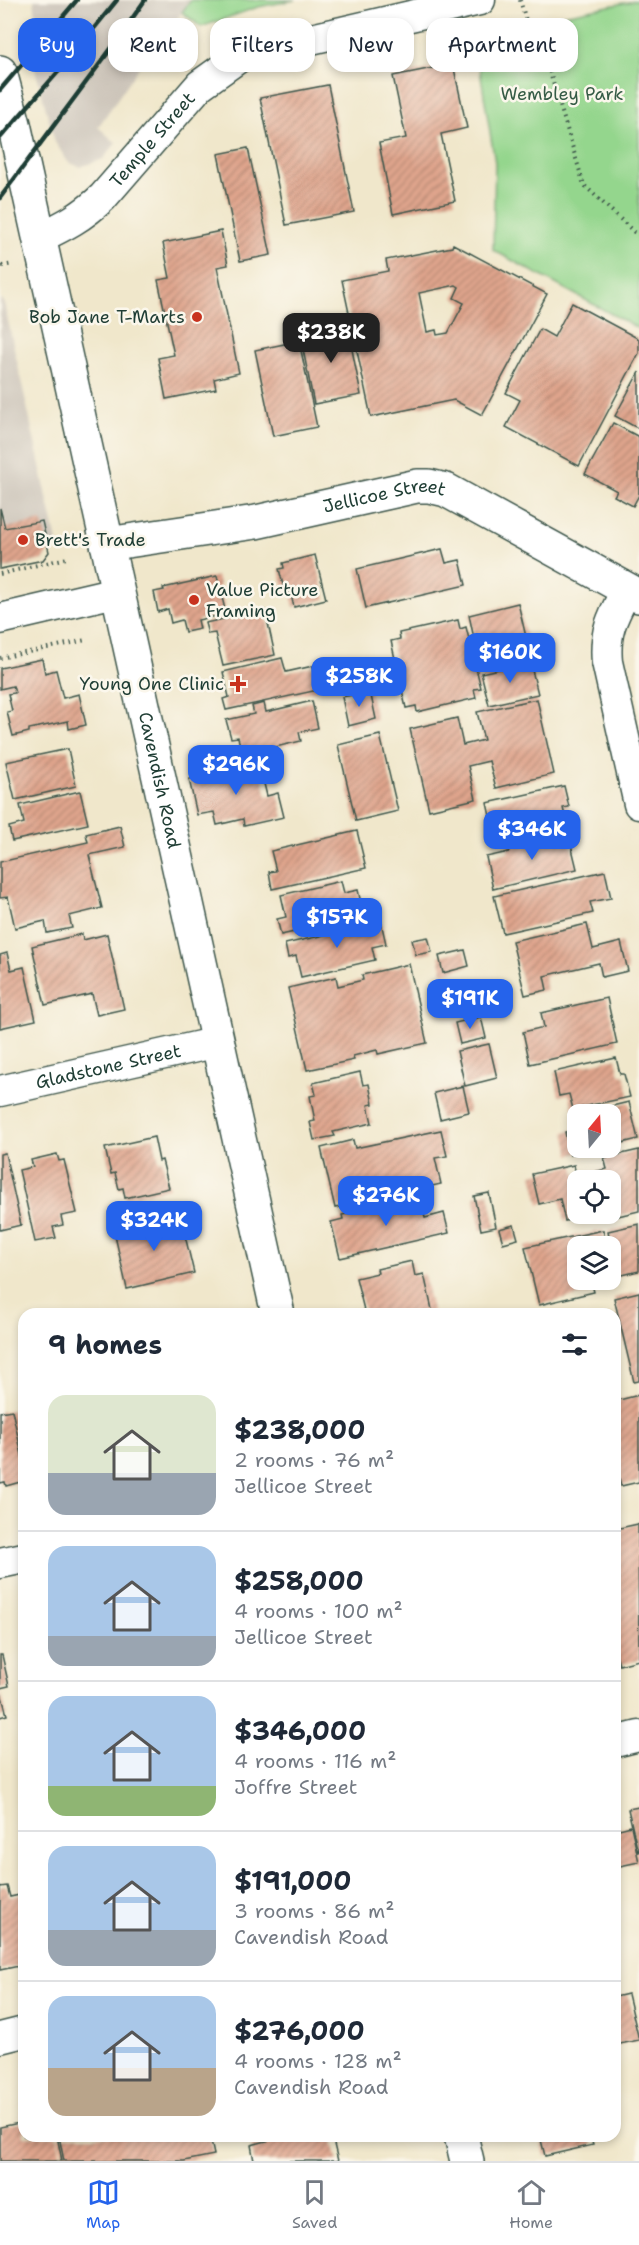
<!DOCTYPE html>
<meta charset="utf-8">
<style>
:root{--surface:#fff;--page:#f6f6f7;--text:#1f2937;--muted:#747a83;--line:#e0e1e3;--accent:#2563eb}
body{margin:0;font-family:"Shantell Sans",sans-serif;background:var(--page);color:var(--text);height:100vh;display:flex;flex-direction:column;font-size:22px;white-space:nowrap}
*{box-sizing:border-box;margin:0}
p{font-size:20px;color:var(--muted)}
.icon{flex:none;width:33px;height:33px;fill:none;stroke:currentColor;stroke-width:2;stroke-linecap:round;stroke-linejoin:round}
.map{position:relative;flex:1;overflow:hidden}
.panel{position:absolute;left:18px;top:1308px;width:603px;height:834px;display:flex;flex-direction:column;background:var(--surface);border-radius:18px;box-shadow:0 3px 9px #0003}
.panel>*{flex:none}
.banner{position:absolute;left:18px;top:18px;width:603px;height:54px;display:flex;gap:12px}
.needle{width:39px;rotate:18deg}
.controls{position:absolute;left:567px;top:1104px;display:grid;gap:12px}
.controls a{display:grid;place-items:center;width:54px;height:54px;border-radius:12px;background:var(--surface);box-shadow:0 3px 9px #0003;font-size:30px}
.price{position:absolute;translate:-50% -51px;padding:0 14px;border-radius:12px;background:var(--accent);color:#fff;font-size:20px;line-height:39px;filter:drop-shadow(0 2px 3px #0008)}
.price::after{content:'';position:absolute;left:50%;top:36px;width:18px;height:14px;margin-left:-9px;background:inherit;clip-path:polygon(0 0,100% 0,50% 100%)}
.price.selected{background:#222;color:#fff}
ul{padding:0;list-style:none}
li{display:flex;align-items:center;gap:18px;height:150px;padding:0 30px}
li+li{border-top:2px solid var(--line)}
li span{display:grid;place-items:center;flex:none;width:168px;height:120px;border-radius:18px;color:#555}
li>.icon{margin-inline-start:auto}
span .icon{width:72px;height:72px;fill:#fffc;stroke-width:1}
li b{font-size:26px}
h2{display:flex;justify-content:space-between;align-items:center;height:72px;padding:0 30px;font-size:26px}
.tag{padding:0 21px;border-radius:18px;background:var(--surface);box-shadow:0 3px 9px #0003;font-size:21px;line-height:54px}
.tag.selected{background:var(--accent);color:#fff}
.menu{display:flex;justify-content:space-around;align-items:center;height:84px;border-top:2px solid var(--line);background:var(--surface);font-size:16px;color:var(--muted)}
.menu a{display:grid;justify-items:center;gap:3px}
.menu .selected{color:var(--accent)}
.map>svg:first-child{display:block}
.industrial{fill:#cbc3b8}
.park{fill:#94d68d;stroke:#5a8a60;stroke-width:1.5}
.building{fill:url(#building-hatch);fill-rule:evenodd}
.lines{fill:none;stroke-linecap:round;stroke-linejoin:round}
.minor-casing{stroke:#3e564b;stroke-width:33}
.tertiary-casing{stroke:#3e564b;stroke-width:36}
.primary-casing{stroke:#3e564b;stroke-width:36}
.path{stroke:#3e564b;stroke-width:4;stroke-dasharray:1.5 4.5;stroke-linecap:butt}
.minor{stroke:#fff;stroke-width:30}
.tertiary{stroke:#fff;stroke-width:33}
.primary{stroke:#fff;stroke-width:33}
.rail{stroke:#1f3d34;stroke-width:4.5}
.poi-dot{fill:#c8321e;stroke:#fbf7ec;stroke-width:2}
.labels{text-anchor:middle;dominant-baseline:central;stroke-width:5;stroke-linejoin:round;paint-order:stroke}
.park-label{font-size:18px;fill:#365c46;stroke:#fbf7ec}
.street-label{font-size:18px;fill:#1f3d34;stroke:#fbf7ec}
.poi-label{font-size:18px;fill:#1f3d34;stroke:#fbf7ec;text-anchor:end}
</style>
<div class="map">
<svg width="639" height="2161" viewBox="0 0 639 2161">
<defs>
<pattern id="building-hatch" width="6" height="6" patternUnits="userSpaceOnUse" patternTransform="scale(1.5)"><rect width="6" height="6" fill="#dfa48c"/><path d="M-1 1l2-2M0 6l6-6M5 7l2-2" fill="none" stroke="#b48773"/></pattern>
</defs>
<rect width="100%" height="100%" fill="#fbf7ec"/>
<filter id="ink" filterUnits="userSpaceOnUse"><feTurbulence type="fractalNoise" baseFrequency=".0167" numOctaves="2"/><feDisplacementMap in="SourceGraphic" scale="12" xChannelSelector="R" yChannelSelector="G"/><feConvolveMatrix kernelMatrix="1 2 1 2 8 2 1 2 1" color-interpolation-filters="sRGB"/></filter>
<filter id="wash" filterUnits="userSpaceOnUse"><feTurbulence type="fractalNoise" baseFrequency=".008" numOctaves="4" result="noise"/><feDisplacementMap in="SourceGraphic" scale="24" xChannelSelector="R" yChannelSelector="G"/><feGaussianBlur stdDeviation="1.35" result="paint"/><feColorMatrix in="noise" values="0 0 0 0 0 0 0 0 0 0 0 0 0 0 0 0 0 1.4 0 .05"/><feComposite in="paint" operator="in"/></filter>
<g filter="url(#wash)">
<rect width="100%" height="100%" fill="#f0e7cb"/>
<g class="industrial">
<path d="M34,0H191L175,21L164,31L98,127L116,143L103,159L80,167L68,162L55,142L27,40L37,27Z"/>
<path d="M0,298L4,303L57,542L43,560L0,570Z"/>
</g>
<g class="park">
<path d="M191,0H295L258,7L201,27L182,12Z"/>
<path d="M639,0V329L493,250L495,163L474,33Z"/>
</g>
<g id="blocks">
<g class="building">
<path d="M453,64L467,128L441,134L455,201L393,214L379,143L406,138L393,76Z"/>
<path d="M328,85L354,212L286,225L260,98Z"/>
<path d="M248,148L271,255L240,261L218,154Z"/>
<path d="M221,231L228,265L217,267L239,373L214,379L216,389L166,399L158,358L174,355L158,280L170,278L163,243Z"/>
<path d="M453,244L547,294L482,415L454,400L371,417L342,280L388,271L386,260L452,247ZM456,285L459,287L454,298L464,303L448,333L437,335L436,330L427,332L419,293Z"/>
<path d="M572,303L639,339V353L579,466L506,427L520,400L506,393L540,329L554,337Z"/>
<path d="M347,324L361,395L314,404L300,334Z"/>
<path d="M299,341L317,427L273,436L255,350Z"/>
<path d="M639,372V429L615,416Z"/>
<path d="M613,423L639,437V495L633,506L614,496L617,491L585,474Z"/>
<path d="M0,508L5,528L42,521L49,552L43,560L0,569Z"/>
<path d="M442,549L446,563L460,560L466,585L366,608L357,569Z"/>
<path d="M315,555L326,599L294,607L290,591L285,593L279,569L284,568L283,563Z"/>
<path d="M217,576L226,614L198,620L200,629L185,632L182,620L171,623L168,609L158,612L154,592L164,590L163,588Z"/>
<path d="M518,603L526,637L476,648L469,615Z"/>
<path d="M265,610L275,655L223,666L215,633L208,634L205,623Z"/>
<path d="M458,620L460,629L466,627L481,688L474,689L476,698L417,712L416,706L406,708L391,641L400,639L399,633Z"/>
<path d="M282,658L286,672L313,666L318,690L226,710L223,699L229,697L223,672Z"/>
<path d="M42,659L45,673L56,670L63,698L79,694L86,725L69,729L68,721L29,729V732L13,736L7,712L12,711L8,694L15,693L13,686L0,689V668Z"/>
<path d="M530,662L538,694L489,705L481,673Z"/>
<path d="M370,691L376,719L348,726L342,697Z"/>
<path d="M537,699L554,774L496,788L489,761L468,766L476,799L429,810L410,729L457,718L463,745L484,740L477,712Z"/>
<path d="M312,701L318,728L299,732L301,741L242,755L238,737L231,738L226,720L254,714L252,706L264,703L266,712Z"/>
<path d="M380,735L398,811L356,821L338,745Z"/>
<path d="M68,749L76,786L15,800L6,762Z"/>
<path d="M259,763L267,796L278,793L284,817L244,826L243,819L217,825L214,812L197,815L189,779Z"/>
<path d="M564,786L569,807L563,808L567,823L506,837L502,822L492,825L487,803Z"/>
<path d="M80,791L88,824L12,841L9,827L24,823L20,805Z"/>
<path d="M120,826L125,847L89,855L102,908L69,916L72,928L47,933L45,921L15,928L8,897L0,898V862L88,842L86,834Z"/>
<path d="M357,831L366,868L272,889L269,872L276,871L271,851Z"/>
<path d="M568,832L577,869L493,889L486,857L509,852L507,846Z"/>
<path d="M605,871L611,898L590,902L593,913L503,933L494,896Z"/>
<path d="M341,881L344,893L358,890L364,916L281,935L277,919L286,917L281,895Z"/>
<path d="M381,922L386,944L372,947L375,960L301,977L296,956L288,958L285,944Z"/>
<path d="M587,924L593,949L621,942L628,971L602,977L599,963L544,976L547,990L525,995L512,941Z"/>
<path d="M82,934L83,940L107,934L124,1009L97,1015L92,994L45,1005L32,946Z"/>
<path d="M428,937L432,952L416,955L412,940Z"/>
<path d="M465,950L469,966L443,973L439,956Z"/>
<path d="M7,953L11,970L24,967L36,1020L0,1028V955Z"/>
<path d="M409,964L427,1043L378,1054L377,1050L353,1056L354,1060L307,1070L288,988L336,977L338,986L363,980L362,975Z"/>
<path d="M607,998L617,1044L530,1064L523,1032L544,1027L541,1013Z"/>
<path d="M481,1017L486,1038L460,1044L455,1023Z"/>
<path d="M489,1044L497,1078L465,1086L457,1051Z"/>
<path d="M616,1058L620,1074H624L630,1097L573,1109L569,1094L559,1096L554,1072Z"/>
<path d="M360,1072L363,1085L369,1084L373,1104L368,1105L372,1123L333,1132L335,1136L314,1140L310,1122L315,1121L310,1096L316,1095L313,1083Z"/>
<path d="M463,1086L469,1112L440,1119L434,1093Z"/>
<path d="M629,1102L638,1139L610,1146V1114H579Z"/>
<path d="M578,1129V1148H599L570,1155L565,1132Z"/>
<path d="M441,1130L447,1156L435,1158L441,1184L335,1208L321,1148L353,1140L355,1148Z"/>
<path d="M154,1137L159,1161L162,1160L169,1188L125,1198L123,1188L119,1189L115,1173L111,1174L105,1148Z"/>
<path d="M639,1150V1211L614,1217L613,1210L610,1211V1180H578V1214H595L565,1221L560,1199L539,1204L532,1174L574,1165L576,1176L607,1169L604,1158Z"/>
<path d="M5,1153L21,1225L0,1230V1154Z"/>
<path d="M57,1154L59,1161L64,1160L77,1213L61,1216L63,1225L53,1227L56,1238L35,1242L19,1170L33,1167L31,1160Z"/>
<path d="M489,1193L496,1227L481,1230L474,1196Z"/>
<path d="M420,1197L425,1218L444,1213L449,1233L340,1258L331,1222L343,1219L342,1215Z"/>
<path d="M180,1215L194,1273L127,1289L114,1231Z"/>
<path d="M639,1224V1271L618,1276L608,1231Z"/>
<path d="M514,1225L518,1239L503,1243L499,1229Z"/>
<path d="M603,1230L607,1246H578V1280H591L594,1292L539,1305L525,1247Z"/>
<path d="M412,1261L415,1276L424,1274L433,1314H365L356,1278L378,1273L377,1269Z"/>
<path d="M639,1292V1381L634,1382L614,1298Z"/>
<path d="M639,1395V1482L621,1486L615,1461V1401Z"/>
<path d="M12,1410L24,1464V1481L6,1486L5,1482L0,1483V1412Z"/>
<path d="M638,1524L639,1660L619,1665L615,1649V1529Z"/>
<path d="M0,1655H2L9,1686L0,1688Z"/>
<path d="M0,1689L7,1715L0,1717Z"/>
<path d="M639,1807V1852H638L628,1809Z"/>
<path d="M631,1826L639,1862L615,1867V1830Z"/>
<path d="M7,1886L10,1897L24,1894V1965L0,1970V1887Z"/>
<path d="M628,1994L639,2040L615,2045V1997Z"/>
<path d="M24,2122V2136H57L62,2161H0V2127Z"/>
<path d="M59,2136H210L214,2155L184,2161H64Z"/>
<path d="M273,2136H332L338,2161H254L251,2145L274,2139Z"/>
<path d="M540,2136H590L593,2145L545,2156Z"/>
</g>
</g>
</g>
<g filter="url(#ink)">
<use href="#blocks" fill-opacity="0" stroke="#3e564b" stroke-width="1.5"/>
<g class="lines">
<g class="minor-casing">
<g id="minor">
<path id="s1" d="M39,238C64,226 82,217 103,197L200,85L242,55L480,0"/>
<path d="M627,589C613,616 604,631 607,662L639,804"/>
<path d="M0,619L116,592"/>
<path id="s2" d="M0,1091L218,1042"/>
<path d="M0,1563L24,1558"/>
<path d="M615,1742L639,1736"/>
<path d="M0,2038L24,2032"/>
</g>
</g>
<g class="tertiary-casing">
<g id="tertiary">
<path id="s3" d="M107,544L256,522L417,486H429L446,490L639,596"/>
</g>
</g>
<g class="primary-casing">
<g id="primary">
<path id="s4" d="M0,72L14,124L278,1314"/>
<path d="M461,2136L467,2161"/>
</g>
</g>
<g class="path">
<path d="M520,0L528,27L548,66L584,185L634,232L639,234"/>
<path d="M2,266L13,264"/>
<path d="M0,574L67,558"/>
<path d="M0,658L86,640"/>
</g>
<use href="#minor" class="minor"/>
<use href="#tertiary" class="tertiary"/>
<use href="#primary" class="primary"/>
<g class="rail">
<path d="M0,90L77,0"/>
<path d="M0,138L65,64L117,0"/>
<path d="M0,198L113,46L145,0"/>
</g>
</g>
</g>
<g class="poi-dot">
<circle cx="197" cy="317" r="6"/>
<circle cx="23" cy="540" r="6"/>
<circle cx="194" cy="600" r="6"/>
<path d="M235 675h6v6h6v6h-6v6h-6v-6h-6v-6h6z"/>
</g>
<g class="labels">
<g class="park-label">
<text x="562" y="94">Wembley Park</text>
</g>
<g class="street-label">
<text stroke="none"><textPath href="#s1" startOffset="152">Temple Street</textPath></text>
<text stroke="none"><textPath href="#s3" startOffset="282">Jellicoe Street</textPath></text>
<text stroke="none"><textPath href="#s4" startOffset="726">Cavendish Road</textPath></text>
<text stroke="none"><textPath href="#s2" startOffset="111">Gladstone Street</textPath></text>
</g>
<g class="poi-label">
<text x="185" y="317">Bob Jane T-Marts</text>
<text x="35" y="540" text-anchor="start">Brett's Trade</text>
<text x="206" y="590" text-anchor="start">Value Picture<tspan x="206" dy="21">Framing</tspan></text>
<text x="224" y="684">Young One Clinic</text>
</g>
</g>
</svg>
<div class="controls">
<a><svg class="needle" viewBox="-14 -14 28 28"><path d="M0-13l5 13h-10z" fill="#e53935"/><path d="M0 13l5-13h-10z" fill="#747a83"/></svg></a>
<a><svg class="icon" aria-label="locate" viewBox="0 0 24 24"><circle cx="12" cy="12" r="6"/><path d="M12 2v4M12 18v4M2 12h4M18 12h4"/></svg></a>
<a><svg class="icon" aria-label="layers" viewBox="0 0 24 24"><path d="M12 4l9 5-9 5-9-5zM3 14l9 5 9-5"/></svg></a>
</div>
<b class="price selected" style="left:331px;top:364px">$238K</b>
<b class="price" style="left:510px;top:684px">$160K</b>
<b class="price" style="left:359px;top:708px">$258K</b>
<b class="price" style="left:236px;top:796px">$296K</b>
<b class="price" style="left:532px;top:861px">$346K</b>
<b class="price" style="left:337px;top:949px">$157K</b>
<b class="price" style="left:470px;top:1030px">$191K</b>
<b class="price" style="left:386px;top:1227px">$276K</b>
<b class="price" style="left:154px;top:1252px">$324K</b>
<div class="banner">
<a class="tag selected">Buy</a>
<a class="tag">Rent</a>
<a class="tag">Filters</a>
<a class="tag">New</a>
<a class="tag">Apartment</a>
</div>
<section class="panel">
<h2>9 homes<svg class="icon" aria-label="filters" viewBox="0 0 24 24"><path d="M4 7h16M4 17h16"/><circle cx="9" cy="7" r="2"/><circle cx="15" cy="17" r="2"/></svg></h2>
<ul>
<li><span style="background:linear-gradient(#dfe7d0 65%,#9aa5b1 0)"><svg class="icon" aria-label="home" viewBox="0 0 24 24"><path d="M3 11l9-7 9 7M6 9v11h12V9"/></svg></span><div><b>$238,000</b><p>2 rooms · 76 m²</p><p>Jellicoe Street</p></div></li>
<li><span style="background:linear-gradient(#a9c7e8 75%,#9aa5b1 0)"><svg class="icon" aria-label="home" viewBox="0 0 24 24"><path d="M3 11l9-7 9 7M6 9v11h12V9"/></svg></span><div><b>$258,000</b><p>4 rooms · 100 m²</p><p>Jellicoe Street</p></div></li>
<li><span style="background:linear-gradient(#a9c7e8 75%,#8fb573 0)"><svg class="icon" aria-label="home" viewBox="0 0 24 24"><path d="M3 11l9-7 9 7M6 9v11h12V9"/></svg></span><div><b>$346,000</b><p>4 rooms · 116 m²</p><p>Joffre Street</p></div></li>
<li><span style="background:linear-gradient(#a9c7e8 70%,#9aa5b1 0)"><svg class="icon" aria-label="home" viewBox="0 0 24 24"><path d="M3 11l9-7 9 7M6 9v11h12V9"/></svg></span><div><b>$191,000</b><p>3 rooms · 86 m²</p><p>Cavendish Road</p></div></li>
<li><span style="background:linear-gradient(#a9c7e8 60%,#b9a48a 0)"><svg class="icon" aria-label="home" viewBox="0 0 24 24"><path d="M3 11l9-7 9 7M6 9v11h12V9"/></svg></span><div><b>$276,000</b><p>4 rooms · 128 m²</p><p>Cavendish Road</p></div></li>
</ul>
</section>
</div>
<nav class="menu">
<a class="selected"><svg class="icon" aria-label="map" viewBox="0 0 24 24"><path d="M3 6l6-2 6 2 6-2v14l-6 2-6-2-6 2zM9 4v14M15 6v14"/></svg>Map</a>
<a><svg class="icon" aria-label="saved" viewBox="0 0 24 24"><path d="M7 4h10v16l-5-4-5 4z"/></svg>Saved</a>
<a><svg class="icon" aria-label="home" viewBox="0 0 24 24"><path d="M3 11l9-7 9 7M6 9v11h12V9"/></svg>Home</a>
</nav>
